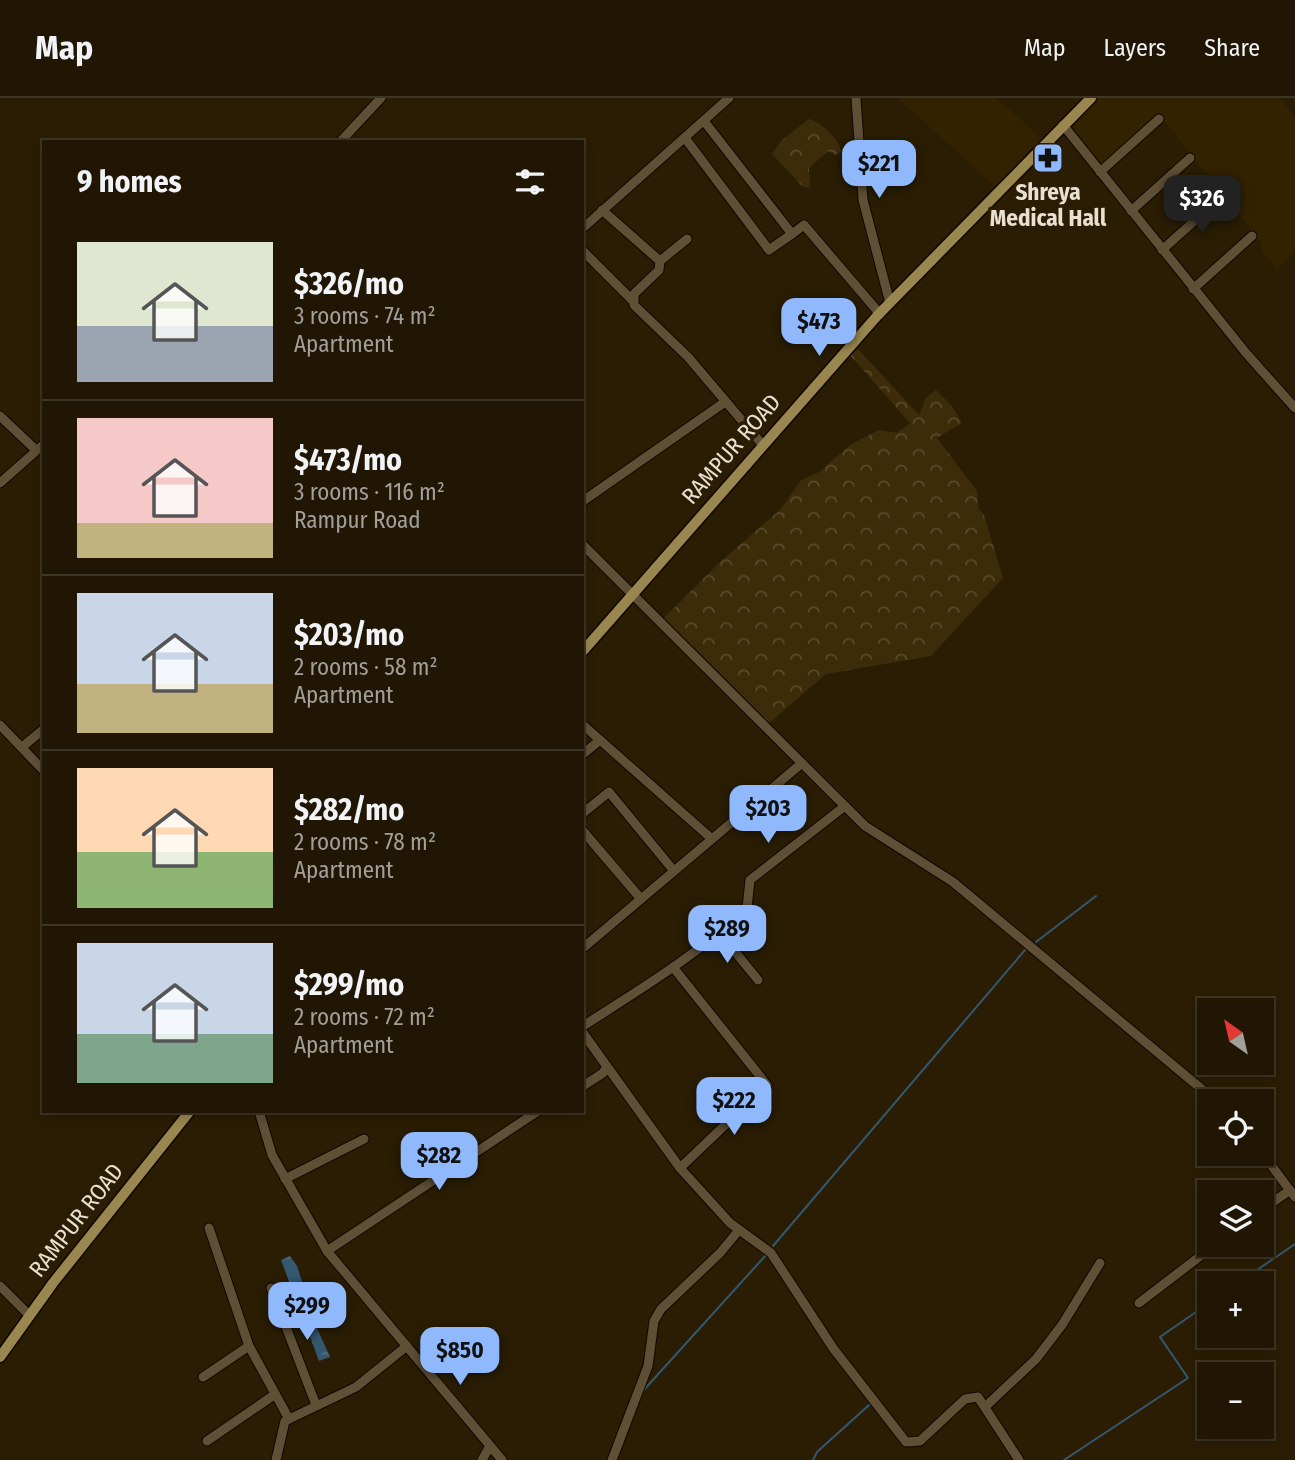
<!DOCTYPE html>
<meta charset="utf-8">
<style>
:root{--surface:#201603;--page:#281f0d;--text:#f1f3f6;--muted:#a29f9a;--line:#3d3525;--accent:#8fb8fd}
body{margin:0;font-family:"Fira Sans Condensed",sans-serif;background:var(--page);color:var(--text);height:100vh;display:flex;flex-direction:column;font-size:26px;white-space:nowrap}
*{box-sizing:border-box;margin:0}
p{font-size:23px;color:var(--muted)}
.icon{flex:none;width:38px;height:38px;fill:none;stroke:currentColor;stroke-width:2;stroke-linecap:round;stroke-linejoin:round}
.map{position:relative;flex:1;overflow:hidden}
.details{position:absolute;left:42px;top:42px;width:542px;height:973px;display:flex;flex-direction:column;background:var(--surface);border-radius:0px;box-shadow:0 4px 10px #0003,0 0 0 2px var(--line)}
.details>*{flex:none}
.needle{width:46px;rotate:326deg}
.tools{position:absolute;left:1197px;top:900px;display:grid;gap:14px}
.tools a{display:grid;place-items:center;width:77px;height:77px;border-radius:0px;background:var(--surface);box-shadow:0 4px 10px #0003,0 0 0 2px var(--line);font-size:35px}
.price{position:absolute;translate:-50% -60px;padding:0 16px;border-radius:14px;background:var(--accent);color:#111;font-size:23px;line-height:46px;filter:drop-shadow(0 2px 4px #0008)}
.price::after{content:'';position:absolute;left:50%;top:42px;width:21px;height:16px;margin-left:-10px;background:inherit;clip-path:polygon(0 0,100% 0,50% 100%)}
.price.current{background:#222;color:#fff}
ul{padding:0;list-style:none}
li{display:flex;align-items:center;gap:21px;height:175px;padding:0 35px}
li+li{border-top:2px solid var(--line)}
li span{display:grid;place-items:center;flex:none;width:196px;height:140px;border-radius:0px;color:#555}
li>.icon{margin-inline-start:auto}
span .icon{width:84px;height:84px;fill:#fffc;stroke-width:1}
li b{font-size:30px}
h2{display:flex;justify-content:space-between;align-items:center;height:84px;padding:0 35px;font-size:30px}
header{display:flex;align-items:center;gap:42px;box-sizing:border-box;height:98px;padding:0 35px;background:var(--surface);border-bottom:2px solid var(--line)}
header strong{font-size:33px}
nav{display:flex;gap:38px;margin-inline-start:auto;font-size:24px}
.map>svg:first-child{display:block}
.built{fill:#320}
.forest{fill:url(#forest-crowns)}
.water{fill:url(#water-ripples)}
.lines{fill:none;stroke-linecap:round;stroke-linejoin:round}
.stream{stroke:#335870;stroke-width:2}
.minor-casing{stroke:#120600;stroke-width:11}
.major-casing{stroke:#120600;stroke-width:13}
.minor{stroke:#5e4f35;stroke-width:9}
.major{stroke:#99874f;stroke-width:10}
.labels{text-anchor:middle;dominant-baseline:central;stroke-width:7;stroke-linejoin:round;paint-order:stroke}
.poi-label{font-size:23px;font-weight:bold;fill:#e9e0d1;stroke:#2a1d04}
.street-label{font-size:23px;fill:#e9e0d1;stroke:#2a1d04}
</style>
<header>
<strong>Map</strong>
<nav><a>Map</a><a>Layers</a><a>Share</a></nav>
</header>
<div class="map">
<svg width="1295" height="1362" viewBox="0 0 1295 1362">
<defs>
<pattern id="forest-crowns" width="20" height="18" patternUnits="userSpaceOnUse" patternTransform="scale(1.75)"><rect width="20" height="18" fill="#3d2c0a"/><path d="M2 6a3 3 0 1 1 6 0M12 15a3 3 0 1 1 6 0" fill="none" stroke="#594a2d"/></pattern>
<pattern id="water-ripples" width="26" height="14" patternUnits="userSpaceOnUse" patternTransform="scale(1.75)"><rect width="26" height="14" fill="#335870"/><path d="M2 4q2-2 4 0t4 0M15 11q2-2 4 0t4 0" fill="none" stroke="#517083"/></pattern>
</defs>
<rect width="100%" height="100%" fill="#2a1d04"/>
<g class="built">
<path d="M898,0H996L1044,42L996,90Z"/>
<path d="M1097,0H1280L1295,19V153L1277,172L1262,153L1261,144L1160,18L1103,68L1071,27Z"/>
</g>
<g class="forest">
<path d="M809,21C821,24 840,42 841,54L835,57L828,53L809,70L810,89H803L772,56L781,43Z"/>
<path d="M858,251L919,317L926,300L936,292L952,308L962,325L937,340L977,393L979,411L984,417L1003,480L931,558L826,576L769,625L663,521L719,465L781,411L801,382L819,374L850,347L879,332L897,335L910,325L850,257Z"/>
</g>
<g class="water">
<path d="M290,1158L297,1168L310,1208L299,1210L281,1162Z"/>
<path d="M312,1219L330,1259L319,1263L304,1222Z"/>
</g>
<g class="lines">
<g class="stream">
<path d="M1036,844L1096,798"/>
<path d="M773,1148L1025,852"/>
<path d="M1238,1185L1295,1146"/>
<path d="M642,1294L766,1157"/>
<path d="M813,1362L817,1354L869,1307"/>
<path d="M1064,1362L1188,1280L1160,1239L1209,1205"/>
</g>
<g class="minor-casing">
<g id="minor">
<path d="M856,0L863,102L890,205"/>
<path d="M704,23L792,136L804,127L880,216"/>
<path d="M1063,27L1246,255L1295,310"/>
<path d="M685,40L769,152L792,136"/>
<path d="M340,44L381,0"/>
<path d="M1100,74L1159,21"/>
<path d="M602,112L660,163L659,172L634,196V207L688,259L762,346"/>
<path d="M1131,113L1190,60"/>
<path d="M583,130L729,0"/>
<path d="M1162,152L1221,99"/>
<path d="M583,153L633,203"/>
<path d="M660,163L687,141"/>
<path d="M1193,191L1252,138"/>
<path d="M0,318L36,352"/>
<path d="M0,385L44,346"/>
<path d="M583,403L725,304"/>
<path d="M583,447L865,728L953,784L1216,1003"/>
<path d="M0,627L44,673"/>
<path d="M583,627L712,741"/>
<path d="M22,649L44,631"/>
<path d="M583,656L600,642"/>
<path d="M583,715L609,694L674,773"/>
<path d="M583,733L641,801"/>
<path d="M719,834L758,882"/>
<path d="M583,850L802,665"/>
<path d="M673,869L767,987L680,1070"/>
<path d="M583,928C639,892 699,856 747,810L750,782L845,708"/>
<path d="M583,935L680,1070L730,1125L771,1155L833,1250L906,1344L920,1343L965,1301L978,1299L1019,1362"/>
<path d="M583,988L603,975L606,970"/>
<path d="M259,1013L272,1057L327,1153L502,1362"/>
<path d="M1262,1055L1295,1099"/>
<path d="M285,1081L364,1041"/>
<path d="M1262,1112L1290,1092"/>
<path d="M209,1130L249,1248L289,1321"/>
<path d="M327,1153L538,1013"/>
<path d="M0,1188L29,1217"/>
<path d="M271,1190L316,1307"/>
<path d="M1139,1205L1216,1146"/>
<path d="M203,1279L249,1248"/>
<path d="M985,1309L1036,1261L1062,1227L1100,1165"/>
<path d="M207,1343L274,1297"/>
<path d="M276,1362L285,1323L356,1289L407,1248"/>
<path d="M482,1362L490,1348"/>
<path d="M612,1362L648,1268L654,1223L661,1211L720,1155L739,1132"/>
</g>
</g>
<g class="major-casing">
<g id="major">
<path d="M583,553L877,218L1091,0"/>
<path d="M0,1259L53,1185L190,1013"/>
</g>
</g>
<use href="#minor" class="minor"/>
<use href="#major" class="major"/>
</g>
<defs>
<g id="pharmacy-square" transform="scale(1.575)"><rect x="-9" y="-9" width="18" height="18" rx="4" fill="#8fb8fd" stroke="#2a1d04"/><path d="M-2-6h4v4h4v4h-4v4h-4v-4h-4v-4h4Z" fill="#111"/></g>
</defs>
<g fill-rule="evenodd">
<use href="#pharmacy-square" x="1048" y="60"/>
</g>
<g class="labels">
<g class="poi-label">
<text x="1048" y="94">Shreya<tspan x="1048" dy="26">Medical Hall</tspan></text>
</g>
<g class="street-label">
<text transform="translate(731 351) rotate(-49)">RAMPUR ROAD</text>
<text transform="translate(76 1122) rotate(-52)">RAMPUR ROAD</text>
</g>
</g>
</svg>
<div class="tools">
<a><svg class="needle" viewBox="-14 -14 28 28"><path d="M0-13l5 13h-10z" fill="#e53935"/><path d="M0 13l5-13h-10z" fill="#a29f9a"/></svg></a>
<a><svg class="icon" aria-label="locate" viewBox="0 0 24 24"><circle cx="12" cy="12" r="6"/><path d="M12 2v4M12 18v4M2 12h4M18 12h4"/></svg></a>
<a><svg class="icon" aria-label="layers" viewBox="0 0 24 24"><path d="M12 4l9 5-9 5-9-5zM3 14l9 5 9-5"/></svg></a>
<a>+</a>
<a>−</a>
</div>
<b class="price" style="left:879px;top:102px">$221</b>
<b class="price current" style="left:1202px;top:137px">$326</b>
<b class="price" style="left:819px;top:260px">$473</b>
<b class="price" style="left:768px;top:747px">$203</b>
<b class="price" style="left:727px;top:867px">$289</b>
<b class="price" style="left:734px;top:1039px">$222</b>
<b class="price" style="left:439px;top:1094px">$282</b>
<b class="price" style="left:307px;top:1244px">$299</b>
<b class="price" style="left:460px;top:1289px">$850</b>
<section class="details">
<h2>9 homes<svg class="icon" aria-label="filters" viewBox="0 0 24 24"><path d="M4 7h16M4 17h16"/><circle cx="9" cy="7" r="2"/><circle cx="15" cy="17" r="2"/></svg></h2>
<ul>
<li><span style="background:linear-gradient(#dfe7d0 60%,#9aa5b1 0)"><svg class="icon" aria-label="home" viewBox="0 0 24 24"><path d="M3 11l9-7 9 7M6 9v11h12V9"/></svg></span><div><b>$326/mo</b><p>3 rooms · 74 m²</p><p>Apartment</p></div></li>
<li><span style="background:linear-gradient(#f6c9c9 75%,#c2b280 0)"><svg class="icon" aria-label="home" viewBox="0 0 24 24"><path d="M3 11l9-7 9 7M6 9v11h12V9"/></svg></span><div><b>$473/mo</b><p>3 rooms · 116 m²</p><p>Rampur Road</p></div></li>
<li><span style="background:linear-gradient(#c9d6e8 65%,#c2b280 0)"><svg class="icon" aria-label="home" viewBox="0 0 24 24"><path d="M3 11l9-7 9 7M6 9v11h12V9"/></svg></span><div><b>$203/mo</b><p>2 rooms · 58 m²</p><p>Apartment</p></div></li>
<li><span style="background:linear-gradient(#ffd9b3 60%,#8fb573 0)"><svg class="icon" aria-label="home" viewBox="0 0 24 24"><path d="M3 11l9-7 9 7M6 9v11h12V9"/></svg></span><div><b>$282/mo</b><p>2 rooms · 78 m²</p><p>Apartment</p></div></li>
<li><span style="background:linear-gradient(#c9d6e8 65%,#7fa58c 0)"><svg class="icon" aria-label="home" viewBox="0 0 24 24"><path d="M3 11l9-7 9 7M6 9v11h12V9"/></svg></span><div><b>$299/mo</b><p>2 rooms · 72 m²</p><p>Apartment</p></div></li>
</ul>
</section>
</div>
